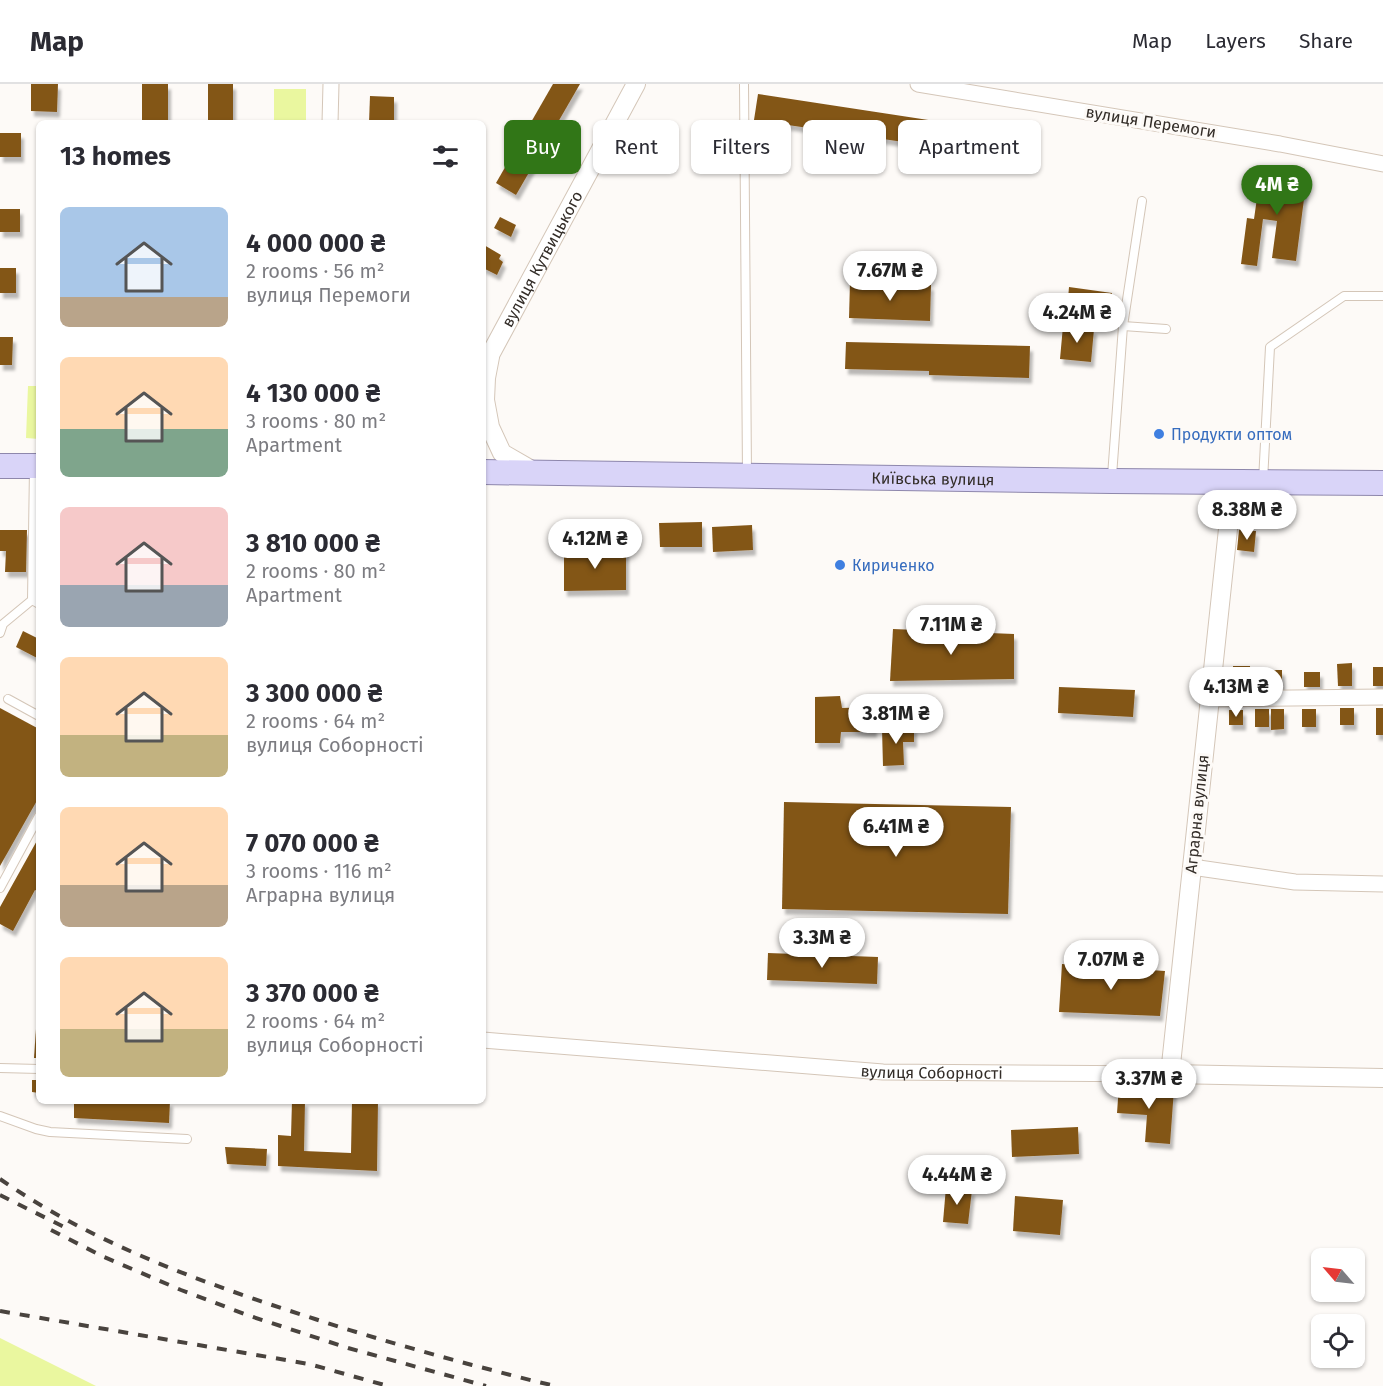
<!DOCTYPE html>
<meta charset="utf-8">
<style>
:root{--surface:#fff;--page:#f2f2f3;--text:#2b2b33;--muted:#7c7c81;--line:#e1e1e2;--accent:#317617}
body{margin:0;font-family:"Fira Sans",sans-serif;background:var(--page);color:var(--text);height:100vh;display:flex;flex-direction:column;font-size:22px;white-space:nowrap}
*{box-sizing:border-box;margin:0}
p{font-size:20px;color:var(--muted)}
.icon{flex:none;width:33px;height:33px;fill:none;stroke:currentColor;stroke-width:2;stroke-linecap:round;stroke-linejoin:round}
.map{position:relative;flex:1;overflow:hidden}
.side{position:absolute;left:36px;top:36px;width:450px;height:984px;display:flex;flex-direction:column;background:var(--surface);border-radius:9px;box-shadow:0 2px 4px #0004}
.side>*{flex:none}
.guide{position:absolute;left:504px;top:36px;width:570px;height:54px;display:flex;gap:12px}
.needle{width:39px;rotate:298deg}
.buttons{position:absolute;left:1311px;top:1164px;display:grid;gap:12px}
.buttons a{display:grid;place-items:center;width:54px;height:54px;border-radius:9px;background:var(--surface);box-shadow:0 2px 4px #0004;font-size:30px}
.price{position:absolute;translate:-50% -51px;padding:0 14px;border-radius:21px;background:#fff;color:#222;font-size:20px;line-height:39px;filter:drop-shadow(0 2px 3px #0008)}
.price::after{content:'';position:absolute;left:50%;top:36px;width:18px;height:14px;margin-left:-9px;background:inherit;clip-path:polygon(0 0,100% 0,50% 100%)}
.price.selected{background:var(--accent);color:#fff}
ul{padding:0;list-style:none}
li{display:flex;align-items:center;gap:18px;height:150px;padding:0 24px}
li span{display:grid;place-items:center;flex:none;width:168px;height:120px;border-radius:9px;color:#555}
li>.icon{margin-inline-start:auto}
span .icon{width:72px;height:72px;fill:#fffc;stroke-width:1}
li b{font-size:26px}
h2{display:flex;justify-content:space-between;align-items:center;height:72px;padding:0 24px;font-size:26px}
.chip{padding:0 21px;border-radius:9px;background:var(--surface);box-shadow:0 2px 4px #0004;font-size:21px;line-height:54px}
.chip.selected{background:var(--accent);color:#fff}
header{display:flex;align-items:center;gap:36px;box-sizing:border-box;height:84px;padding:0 30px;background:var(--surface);border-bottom:2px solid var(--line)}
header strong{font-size:28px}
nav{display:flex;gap:33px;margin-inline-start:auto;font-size:21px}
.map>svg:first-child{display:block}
.green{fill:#eaf79f}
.building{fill:#835619;filter:url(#shadow)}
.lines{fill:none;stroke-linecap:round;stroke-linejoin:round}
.service-casing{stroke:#d4c6b8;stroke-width:10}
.minor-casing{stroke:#d4c6b8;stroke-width:17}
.tertiary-casing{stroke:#d4c6b8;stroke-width:20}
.primary-casing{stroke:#8e87ac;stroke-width:26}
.service{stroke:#fff;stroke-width:8}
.minor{stroke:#fff;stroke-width:15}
.tertiary{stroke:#fff;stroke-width:18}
.primary{stroke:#d9d4f8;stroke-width:24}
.rail{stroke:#49433e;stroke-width:4;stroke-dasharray:10 10;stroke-linecap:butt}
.shop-dot{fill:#3f7fe0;stroke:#fdfaf7;stroke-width:2}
.labels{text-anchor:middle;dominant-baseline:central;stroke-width:6;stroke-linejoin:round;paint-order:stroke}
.street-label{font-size:16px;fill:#332d28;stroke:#fdfaf7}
.shop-label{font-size:16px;fill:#366cbe;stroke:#fdfaf7;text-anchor:start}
</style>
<header>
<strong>Map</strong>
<nav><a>Map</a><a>Layers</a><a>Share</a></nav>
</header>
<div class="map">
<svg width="1383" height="1302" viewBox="0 0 1383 1302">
<defs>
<filter id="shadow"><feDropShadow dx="3" dy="5.5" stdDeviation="1.5" flood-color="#0004"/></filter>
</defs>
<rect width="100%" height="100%" fill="#fdfaf7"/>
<g class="green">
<rect x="274" y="5" width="32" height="34"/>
<path d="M28,302H39V355L26,354Z"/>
<path d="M0,1254L96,1302H0Z"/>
</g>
<g class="building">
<path d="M31,0H58L57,28L31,27Z"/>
<rect x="142" y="0" width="26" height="37"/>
<rect x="208" y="0" width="25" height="39"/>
<path d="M553,0H580L516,111L496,99Z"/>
<path d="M758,10L948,39L944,64L754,36Z"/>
<path d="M370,12L394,13V39H369Z"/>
<rect x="0" y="49" width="21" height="24"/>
<path d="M1261,86L1307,92L1296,177L1272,174L1277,137L1263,135L1257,182L1241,180L1247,134L1254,135Z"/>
<rect x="0" y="125" width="20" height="23"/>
<path d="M500,133L516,141L511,153L494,144Z"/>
<path d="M484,161L501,171L499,175L503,178L497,191L483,184V176L485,172L483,171Z"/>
<rect x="0" y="184" width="16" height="25"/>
<path d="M850,198L931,201L930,237L849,234Z"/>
<path d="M1069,203L1112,209L1109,232L1067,227Z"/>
<path d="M1063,242L1094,245L1091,278L1060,275Z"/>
<path d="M0,253H13L12,281H0Z"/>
<path d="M846,258L1030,262L1029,294L929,291V287L845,285Z"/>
<path d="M702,438V463H660L659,439Z"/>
<path d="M752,441L753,466L713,468L712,443Z"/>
<path d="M0,446H27L26,488H5L6,467H0Z"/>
<path d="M1239,446L1256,447L1254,468L1237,466Z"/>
<path d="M564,465H626V506L564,507Z"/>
<path d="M893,545L1014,550V595L890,597Z"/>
<path d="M23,547L39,555V575L16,563Z"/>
<path d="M1352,579V602H1338L1337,580Z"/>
<path d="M1233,582H1250L1251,604H1233Z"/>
<rect x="1373" y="583" width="10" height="19"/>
<path d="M1266,586H1282V603L1266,604Z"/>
<rect x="1304" y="588" width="16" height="15"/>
<path d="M1059,603L1135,606L1133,633L1058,629Z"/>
<path d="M840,612L842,624L874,623V648H841L840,659H815V613Z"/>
<path d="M0,624L39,645V713L0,782Z"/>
<rect x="1340" y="624" width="14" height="17"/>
<rect x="1376" y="624" width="7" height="27"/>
<rect x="1255" y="625" width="14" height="18"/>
<path d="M1271,625H1284V645L1271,646Z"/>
<rect x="1302" y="625" width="14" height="18"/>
<rect x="1229" y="626" width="14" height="15"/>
<path d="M914,643V658H903L904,681L883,682L882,645Z"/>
<path d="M784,718L1011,723L1008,830L782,825Z"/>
<path d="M39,753V808L35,806L13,847L0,840V823Z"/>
<path d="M768,869L878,873L877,900L767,896Z"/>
<path d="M1062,880L1165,887L1160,932L1059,928Z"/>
<path d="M36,945H39V974H34Z"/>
<path d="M32,996H39V1009L32,1008Z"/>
<path d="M1119,1001L1174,1005L1170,1060L1145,1058L1147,1031L1117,1029Z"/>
<path d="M74,1017H170L169,1039L74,1034Z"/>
<path d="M292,1017H305L304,1067L351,1069L352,1017H378L377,1087L278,1082V1051L291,1052Z"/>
<path d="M1078,1043L1079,1070L1012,1073L1011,1046Z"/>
<path d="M225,1063L267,1065L266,1082L227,1080Z"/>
<path d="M946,1103L972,1106L968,1140L943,1138Z"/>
<path d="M1015,1112L1063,1116L1060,1151L1013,1147Z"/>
</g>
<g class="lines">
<g class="service-casing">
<g id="service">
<path d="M744,0L747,390"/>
<path d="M1123,242L1166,245"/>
<path d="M34,384L32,516L39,520"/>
<path d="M1112,392L1123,242L1142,117"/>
<path d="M1263,397L1270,263L1344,212H1383"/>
<path d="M0,549L3,540L32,516"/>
<path d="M8,615L39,632"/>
<path d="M0,804L39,732"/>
<path d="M0,984L39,985"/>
<path d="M0,1032L36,1045L50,1048L187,1055"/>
</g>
</g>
<g class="minor-casing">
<g id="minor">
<path d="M918,0L1280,60L1383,80"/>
<path d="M330,39L331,0"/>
<path d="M1210,615L1383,613"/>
<path d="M1192,783L1295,798L1383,800"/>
<path id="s1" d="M483,956L883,988L1170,990"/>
</g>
</g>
<g class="tertiary-casing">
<g id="tertiary">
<path d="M490,273L486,294L485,316L490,343L502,369L535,388"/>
<path id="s2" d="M483,284L636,0"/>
<path d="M1233,398L1170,990L1383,994"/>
</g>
</g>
<g class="primary-casing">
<g id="primary">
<path d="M0,382H39"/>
<path id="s3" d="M483,388L1112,397L1383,399"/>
</g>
</g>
<use href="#service" class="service"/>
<use href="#minor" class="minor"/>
<use href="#tertiary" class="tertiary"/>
<use href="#primary" class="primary"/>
<g class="rail">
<path d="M0,1095C95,1161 206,1200 315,1235C367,1252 420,1267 472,1281C500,1288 528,1296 556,1302"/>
<path d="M0,1111L66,1144"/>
<path d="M51,1146L104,1173L181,1206L250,1232L348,1264L486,1302"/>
<path d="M0,1227L309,1280L388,1302"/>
</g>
</g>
<g class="shop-dot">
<circle cx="1159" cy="350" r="6"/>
<circle cx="840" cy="481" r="6"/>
</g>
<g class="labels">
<g class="street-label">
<text transform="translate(1151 38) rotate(9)">вулиця Перемоги</text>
<text stroke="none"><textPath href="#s2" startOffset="124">вулиця Кутвицького</textPath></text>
<text stroke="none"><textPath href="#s3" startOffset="450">Київська вулиця</textPath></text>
<text transform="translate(1197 730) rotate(-84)">Аграрна вулиця</text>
<text stroke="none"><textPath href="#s1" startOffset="450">вулиця Соборності</textPath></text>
</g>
<g class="shop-label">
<text x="1171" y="350">Продукти оптом</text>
<text x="852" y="481">Кириченко</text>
</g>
</g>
</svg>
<div class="buttons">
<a><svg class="needle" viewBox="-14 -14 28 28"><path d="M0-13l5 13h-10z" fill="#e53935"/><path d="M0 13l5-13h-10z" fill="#7c7c81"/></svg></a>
<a><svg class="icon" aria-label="locate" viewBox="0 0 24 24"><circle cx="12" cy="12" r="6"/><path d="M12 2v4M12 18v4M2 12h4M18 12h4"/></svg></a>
</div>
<b class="price selected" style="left:1277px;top:132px">4M ₴</b>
<b class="price" style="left:890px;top:218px">7.67M ₴</b>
<b class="price" style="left:1077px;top:260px">4.24M ₴</b>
<b class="price" style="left:1247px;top:457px">8.38M ₴</b>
<b class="price" style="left:595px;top:486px">4.12M ₴</b>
<b class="price" style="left:951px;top:572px">7.11M ₴</b>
<b class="price" style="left:1236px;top:634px">4.13M ₴</b>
<b class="price" style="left:896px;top:661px">3.81M ₴</b>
<b class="price" style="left:896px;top:774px">6.41M ₴</b>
<b class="price" style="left:822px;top:885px">3.3M ₴</b>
<b class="price" style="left:1111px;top:907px">7.07M ₴</b>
<b class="price" style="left:1149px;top:1026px">3.37M ₴</b>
<b class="price" style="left:957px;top:1122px">4.44M ₴</b>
<div class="guide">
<a class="chip selected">Buy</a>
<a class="chip">Rent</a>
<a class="chip">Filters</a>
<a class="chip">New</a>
<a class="chip">Apartment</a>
</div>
<section class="side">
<h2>13 homes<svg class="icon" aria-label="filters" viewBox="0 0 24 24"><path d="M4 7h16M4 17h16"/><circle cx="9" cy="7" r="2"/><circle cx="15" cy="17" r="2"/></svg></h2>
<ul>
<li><span style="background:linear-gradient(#a9c7e8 75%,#b9a48a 0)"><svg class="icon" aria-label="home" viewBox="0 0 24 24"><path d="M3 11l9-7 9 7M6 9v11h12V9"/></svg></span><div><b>4 000 000 ₴</b><p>2 rooms · 56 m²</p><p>вулиця Перемоги</p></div></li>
<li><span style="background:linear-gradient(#ffd9b3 60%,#7fa58c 0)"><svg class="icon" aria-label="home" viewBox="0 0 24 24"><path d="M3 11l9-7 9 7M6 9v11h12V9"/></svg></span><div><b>4 130 000 ₴</b><p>3 rooms · 80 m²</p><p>Apartment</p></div></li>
<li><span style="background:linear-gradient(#f6c9c9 65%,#9aa5b1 0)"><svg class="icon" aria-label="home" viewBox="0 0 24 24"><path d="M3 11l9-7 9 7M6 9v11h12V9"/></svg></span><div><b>3 810 000 ₴</b><p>2 rooms · 80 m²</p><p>Apartment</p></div></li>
<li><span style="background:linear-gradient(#ffd9b3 65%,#c2b280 0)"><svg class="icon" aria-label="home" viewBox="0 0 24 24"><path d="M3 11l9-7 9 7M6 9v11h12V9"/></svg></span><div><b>3 300 000 ₴</b><p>2 rooms · 64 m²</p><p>вулиця Соборності</p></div></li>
<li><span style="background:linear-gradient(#ffd9b3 65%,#b9a48a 0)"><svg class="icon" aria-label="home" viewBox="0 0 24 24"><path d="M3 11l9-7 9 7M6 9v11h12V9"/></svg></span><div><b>7 070 000 ₴</b><p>3 rooms · 116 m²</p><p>Аграрна вулиця</p></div></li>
<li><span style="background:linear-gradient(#ffd9b3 60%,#c2b280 0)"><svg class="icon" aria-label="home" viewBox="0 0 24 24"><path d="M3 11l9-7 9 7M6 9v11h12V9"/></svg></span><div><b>3 370 000 ₴</b><p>2 rooms · 64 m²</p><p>вулиця Соборності</p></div></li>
</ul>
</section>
</div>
